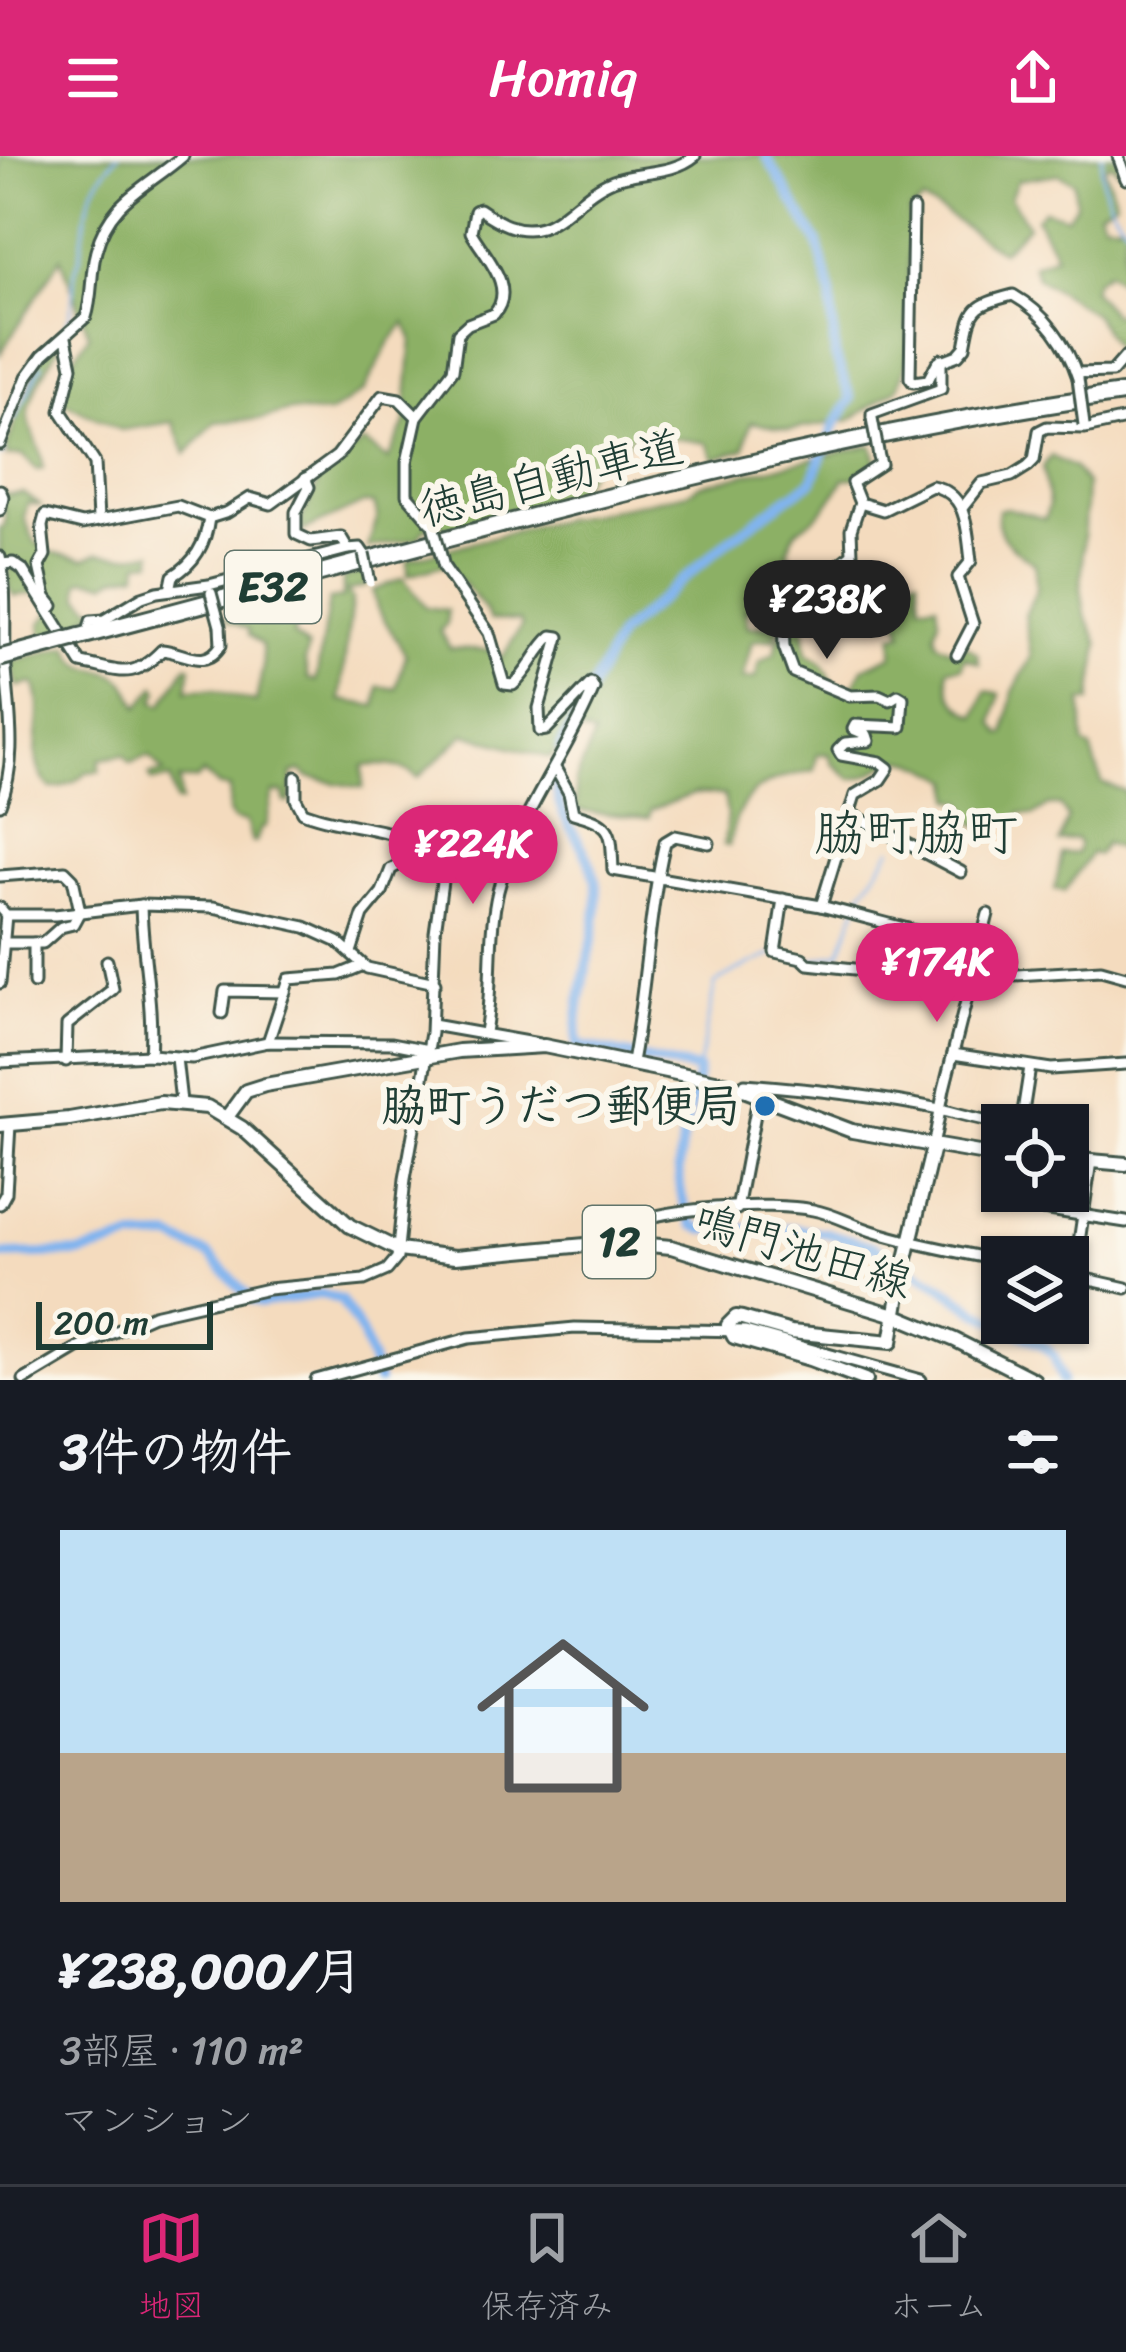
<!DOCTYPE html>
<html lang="ja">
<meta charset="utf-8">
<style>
:root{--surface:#171b24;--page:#20242c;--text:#f1f3f6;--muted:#9ea1a6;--line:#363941;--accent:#db2777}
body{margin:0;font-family:Sriracha,"Klee One",sans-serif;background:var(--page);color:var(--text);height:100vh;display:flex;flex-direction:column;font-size:45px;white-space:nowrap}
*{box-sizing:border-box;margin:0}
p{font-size:39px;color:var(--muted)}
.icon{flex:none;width:66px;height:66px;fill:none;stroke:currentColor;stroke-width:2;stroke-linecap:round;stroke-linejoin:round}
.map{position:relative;height:1224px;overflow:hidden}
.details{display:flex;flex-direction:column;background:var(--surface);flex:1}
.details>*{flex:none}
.buttons{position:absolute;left:981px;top:948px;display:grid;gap:24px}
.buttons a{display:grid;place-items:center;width:108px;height:108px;border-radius:0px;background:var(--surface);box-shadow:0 3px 9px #0004;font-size:60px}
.scale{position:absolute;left:36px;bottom:30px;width:177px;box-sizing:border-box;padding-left:12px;border:6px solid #1f3d34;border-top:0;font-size:33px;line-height:42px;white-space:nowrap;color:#1f3d34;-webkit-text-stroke:9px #fbf7ec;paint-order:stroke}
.price{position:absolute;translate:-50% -102px;padding:0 27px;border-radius:42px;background:var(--accent);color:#fff;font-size:39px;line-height:78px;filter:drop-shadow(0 3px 6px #0008)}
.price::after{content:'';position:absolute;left:50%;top:72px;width:36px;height:27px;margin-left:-18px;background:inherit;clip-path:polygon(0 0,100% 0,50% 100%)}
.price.selected{background:#222;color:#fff}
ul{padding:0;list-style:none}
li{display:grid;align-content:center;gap:24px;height:636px;padding:0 60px}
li+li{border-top:3px solid var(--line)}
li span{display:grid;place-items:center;height:372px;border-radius:0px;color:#555}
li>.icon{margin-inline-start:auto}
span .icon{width:216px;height:216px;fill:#fffc;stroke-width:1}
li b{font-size:51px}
h2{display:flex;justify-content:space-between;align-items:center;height:144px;padding:0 60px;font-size:51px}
header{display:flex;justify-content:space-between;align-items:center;height:156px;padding:0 60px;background:var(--accent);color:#fff;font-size:54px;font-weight:600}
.dock{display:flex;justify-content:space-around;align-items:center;height:168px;border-top:3px solid var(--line);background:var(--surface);font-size:33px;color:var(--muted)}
.dock a{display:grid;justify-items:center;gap:6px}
.dock .selected{color:var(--accent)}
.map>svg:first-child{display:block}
.forest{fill:#8cb065;stroke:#56764c;stroke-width:3}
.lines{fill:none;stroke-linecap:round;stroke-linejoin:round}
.stream{stroke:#81b4ee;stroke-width:3}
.river{stroke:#81b4ee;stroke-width:10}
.minor-casing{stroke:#3f5549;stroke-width:15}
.major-casing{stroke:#3f5549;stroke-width:18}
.highway-casing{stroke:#3f5549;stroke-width:21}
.minor{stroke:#fff;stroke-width:9}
.major{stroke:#fff;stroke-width:12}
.highway{stroke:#fff;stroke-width:15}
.minor-bridge-casing{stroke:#3f5549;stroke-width:15;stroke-linecap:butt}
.highway-bridge-casing{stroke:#3f5549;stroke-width:21;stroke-linecap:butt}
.minor-bridge{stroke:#fff;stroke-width:9}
.highway-bridge{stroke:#fff;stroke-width:15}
.poi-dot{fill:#1f6fb2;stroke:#fbf7ec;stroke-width:4.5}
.labels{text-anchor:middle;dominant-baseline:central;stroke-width:12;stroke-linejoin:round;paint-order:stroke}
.shield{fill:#fbf7ec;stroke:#61756b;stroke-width:3}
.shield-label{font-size:42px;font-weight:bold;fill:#1f3d34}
.street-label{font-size:45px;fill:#1f3d34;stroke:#fbf7ec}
.poi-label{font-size:45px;font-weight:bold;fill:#1f3d34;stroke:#fbf7ec;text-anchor:end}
.quarter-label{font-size:51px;fill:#1f3d34;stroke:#fbf7ec}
</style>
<header><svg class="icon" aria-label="menu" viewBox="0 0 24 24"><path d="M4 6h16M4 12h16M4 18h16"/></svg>Homiq<svg class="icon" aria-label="share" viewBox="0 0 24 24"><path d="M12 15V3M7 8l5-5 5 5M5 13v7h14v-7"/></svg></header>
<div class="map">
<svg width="1126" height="1224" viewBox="0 0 1126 1224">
<rect width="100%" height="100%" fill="#fbf7ec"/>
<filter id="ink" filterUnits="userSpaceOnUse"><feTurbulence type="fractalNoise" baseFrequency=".00833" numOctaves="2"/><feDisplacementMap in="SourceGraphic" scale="24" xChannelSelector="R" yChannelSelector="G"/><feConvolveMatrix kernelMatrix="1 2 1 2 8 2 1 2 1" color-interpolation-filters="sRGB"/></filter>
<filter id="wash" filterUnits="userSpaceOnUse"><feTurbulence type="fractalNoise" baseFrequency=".004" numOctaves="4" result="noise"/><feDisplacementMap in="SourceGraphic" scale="48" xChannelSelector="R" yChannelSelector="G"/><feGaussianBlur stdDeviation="2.7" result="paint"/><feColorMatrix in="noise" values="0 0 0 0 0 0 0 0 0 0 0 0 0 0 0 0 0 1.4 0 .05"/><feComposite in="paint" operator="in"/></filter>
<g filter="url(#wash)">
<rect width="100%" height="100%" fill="#f4dbbe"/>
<g class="forest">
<path d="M0,0H1117L1119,16L1110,7L1104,12L1116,45L1099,55L1103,65L1126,67L1121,127L1108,115L1096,124L1092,133L1113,159L1123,154L1126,157V194L1114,190L1094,158L1038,122L1032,109L1056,99L1036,62L1044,54L1067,61L1076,49L1074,26L1058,18L1018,24L1010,41L1028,70L1002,95C974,80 952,58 923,46L910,56L907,206L898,232L850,264L789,274L751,266L744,293L714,303L707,287L636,276L617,298L605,291L571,344L448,375L440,367L424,373L418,382L367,392L378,361L374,348L364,347L303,375L301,364L317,331L314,323L364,286L388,304L405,268L412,182L405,167L389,187L364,235L329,258L289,255L262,263L215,266L186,298L173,266L121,274L58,243L64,216L89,179L61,102L0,198Z"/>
<path d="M44,190L59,191C48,210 25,242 29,265C32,281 43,293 43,312L37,314L23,299L7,300V289Z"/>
<path d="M872,289L877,305L854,322L844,323C837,334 829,349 819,358C801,374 798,365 787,395L800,414L803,427L797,426L792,413L767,418V432L761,438L762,452L745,453L748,471L780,468L774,483L752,485L742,523L756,522L759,506L775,497L778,483L791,464L804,471L807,498C824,504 827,515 834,531L854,530L863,512L893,499V479L903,477L896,458L908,443L913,421H918L921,448L937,447L939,463L935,478L938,487L954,495L966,489L977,497L979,507L964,501L962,511L948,512C946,537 953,548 976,560L986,535L1000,538L993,567L1001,578H1005L1013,536L1031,501L1025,460L1036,434L1035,407C1015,395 994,381 998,354L1007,352L1045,363L1049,348L1043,311L1051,300L1074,312L1086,328L1081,432L1085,459L1099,488L1091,545H1082L1084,588L1091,593L1102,627L1126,636V695L1105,687L1098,699L1091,697L1065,735L1055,733L1062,698L1077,697L1079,687L1076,683L1059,686L1068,662L1060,649H1049L1034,659L1020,657L1011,665L985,654L979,670L974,668L965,646L953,643L952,624C933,615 907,595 887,608C872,617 869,620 851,623L832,607L829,598H817L814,614C761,625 739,635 729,690L724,689L727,658L724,639L694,638L650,654L649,662L577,655L575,627L594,580L569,571L551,602L465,578L418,622C402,608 383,608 363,610V632L309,622L301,615L292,617L291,646H285L284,637H273L266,670L261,672L256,686H252L246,666L233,664L229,656L230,632L220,631L203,617L197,624H179L181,646H176L170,623L152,625L149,619L164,616L149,600L130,607L124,599L100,603L99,615L86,616C78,625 63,632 51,632C20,604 50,563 34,527L17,530L11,506L69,490C81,525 103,504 123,525C130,531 134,543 139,551L156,530L159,535L154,545L162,549L187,509L191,511L187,534C220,528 226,542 256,546L263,510L262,489L249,479L248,473L227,464L231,453C257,439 277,436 303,450L293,479L308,492L305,506L308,523L316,525L329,444L343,442V422L364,417L367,430L347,435L352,443L340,544L376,550L379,530L396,533L406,499L377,452L373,435L403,422L426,451L447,454V468L440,474L450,492L489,494L502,502L522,469L520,465L490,464C482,444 460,426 447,408L408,419V404L541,368L687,337L699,329Z"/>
<path d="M0,336L9,339L23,337L42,350L28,347L24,361L35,386L50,396L84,403L98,397L125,400L153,396L152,405L139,406L138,417L116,421L107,427L85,423L79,426L80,440L97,456L87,460C79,478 61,479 43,483L41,467L57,448L49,435L14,440L9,432L8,404L0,405V372L5,370V353L0,349Z"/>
</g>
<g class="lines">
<g class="stream">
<path d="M1102,0C1100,30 1107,49 1126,70"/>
<path d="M54,184C75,162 71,151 74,123C74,114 80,105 81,95C86,54 86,32 118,0"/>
<path d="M14,264L42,208"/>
<path d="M2,300V289"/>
<path d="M811,804L840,797L863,735L892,693"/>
<path d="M698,914L715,828C722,821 763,802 772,799"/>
</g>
<g class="river">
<path d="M560,592L619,479L730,383L812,325L834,270L851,243L835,200L831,138L818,87L766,0"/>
<path d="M557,610C551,667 583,676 595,722C606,764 573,838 577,889L698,914C690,973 662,1011 693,1069L704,1074L729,1070L768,1076L790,1072L827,1077L872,1090L943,1131L976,1155L1043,1189L1054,1200L1062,1224"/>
<path d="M0,1099L83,1097L133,1083L171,1082L209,1099L252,1144L260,1147L321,1138L341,1144L362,1178L378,1224"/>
</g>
</g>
</g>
<g filter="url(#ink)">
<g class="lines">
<g class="minor-casing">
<g id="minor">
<path d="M1118,0L1126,23"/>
<path d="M913,53L910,222L913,226L928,224L937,207L958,199L965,191C972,153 971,150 1013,139C1045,157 1067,188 1078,222"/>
<path d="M66,182L72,211L61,255L95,307L98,363"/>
<path d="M1077,217L1112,216L1126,200"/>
<path d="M872,262V258L941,233V203"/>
<path d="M0,288L27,221L43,199L86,161C93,140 90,117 96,95C109,44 146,32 183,0"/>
<path d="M305,322L309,331L296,356V378L311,385L341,381L348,393"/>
<path d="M0,334L3,341L0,354"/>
<path d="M860,347L883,354L932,330C968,337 967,374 971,405L958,421L973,468L957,499"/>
<path d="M963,351L982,327L1012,320L1028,310L1034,304L1039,275L1047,271L1085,272L1126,263"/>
<path d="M433,369L407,339V306L417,261L453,214L458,177L468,168L494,158C517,131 485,101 471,76L475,55L479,53C498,66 517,78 541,71C563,65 585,35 613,24C639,14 672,19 695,0"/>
<path d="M0,401C7,433 4,464 5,497C7,547 20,600 0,649"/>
<path d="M1,408L13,407L22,413L81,507C120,514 131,526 162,494C185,496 205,515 221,489L220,470"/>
<path d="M444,411L489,477L504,528L513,529C530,515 536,493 552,480L559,481L539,552L540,575L546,574L591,527L594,532C566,601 516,662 498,735C487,781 494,829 485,876"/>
<path d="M170,434L173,420C195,407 206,387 209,362"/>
<path d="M49,454L53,450L46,441L39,410L45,399L42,370L45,359L82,368L178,350L209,362L228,356L250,342L271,348L337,300L382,240L399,243L417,261"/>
<path d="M89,473L91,465L104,464L142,441L157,436L209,429L348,393L360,392L364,398"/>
<path d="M555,612L569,637L573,657C614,668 611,674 613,714L821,750L980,792"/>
<path d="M849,657L961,716"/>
<path d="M0,720L65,715L73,723L80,755L73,768L61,771L43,787H4"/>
<path d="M783,743L775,796L802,802L808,808L947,823L1101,814L1126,821"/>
<path d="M141,749C142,800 154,848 150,899"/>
<path d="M821,750L855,639L880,624L888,612L880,606L841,599L838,594L845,587L869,585L867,579L853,573L855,569L901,571L903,542L898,539L890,544L879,539L850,540L793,516L784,491L783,468L804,429L821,423L852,398L851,374L860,347L852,327L881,308L879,301"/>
<path d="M0,752L6,759H55L141,749L213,751L305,771L338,786L367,812L435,827"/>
<path d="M34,787V827"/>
<path d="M351,796L363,759L382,736L391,713L404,706L411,686"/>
<path d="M0,827L6,759"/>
<path d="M222,857L225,835L285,836"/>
<path d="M432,869L539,888"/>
<path d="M268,886L289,823L339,819L361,810"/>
<path d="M953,898L1051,913L1126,908"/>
<path d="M176,902L181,946"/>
<path d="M66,905L67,869L113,833L107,805"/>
<path d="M0,906L150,899L192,902L268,886L392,887L428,894"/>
<path d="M632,906C646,833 648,759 665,686L675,680L709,687"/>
<path d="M744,932L745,928C809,933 876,940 939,953C967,959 992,968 1021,969L1030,911"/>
<path d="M933,991L944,933L988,758"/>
<path d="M993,1001L990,1045L1126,1066"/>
<path d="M0,1048L6,1037L10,969"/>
<path d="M737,1053L759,937"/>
<path d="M618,1086L621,1073C656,1050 772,1046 813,1054C835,1058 854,1070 875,1076C916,1089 960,1096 1002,1105"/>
<path d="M1073,1120L1126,1132"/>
<path d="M1074,1120L1091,1005"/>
<path d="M24,1224L76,1193L153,1159L268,1133L364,1124L387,1114L397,1102L405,1023L431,877L435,776L445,704C415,671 343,673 303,656L296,643V621"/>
<path d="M316,1224L469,1182L575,1172L745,1175L921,1224"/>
</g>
</g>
<g class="major-casing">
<g id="major">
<path d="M227,961L246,935L265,929L459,895L544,890L725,927L852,975L1002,1001"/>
<path d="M0,969L69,963L161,947L207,951L242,972L350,1070L399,1094L455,1101L618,1086L671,1091L895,1159L955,1184L1034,1224"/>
<path d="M1068,1003L1126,1008"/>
<path d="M866,1224L810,1203L734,1181L728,1169L736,1161L742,1162L791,1176L891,1186L903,1115L933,991"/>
</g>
</g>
<g class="highway-casing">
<path id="highway" d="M78,481C424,391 771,286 1126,237"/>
</g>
<use href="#minor" class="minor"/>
<use href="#major" class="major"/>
<use href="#highway" class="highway"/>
<g class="minor-bridge-casing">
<g id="minor-bridge">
<path d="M1078,222L1084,269"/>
<path d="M872,262L879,301"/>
<path d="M433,369L444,411"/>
<path d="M364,398L370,426"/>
<path d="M211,437L220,470"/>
</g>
</g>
<g class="highway-bridge-casing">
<path id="highway-bridge" d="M0,502L78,481"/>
</g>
<use href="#minor-bridge" class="minor-bridge"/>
<use href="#highway-bridge" class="highway-bridge"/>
</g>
</g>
<circle class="poi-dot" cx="765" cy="950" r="12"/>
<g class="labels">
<g class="shield">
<rect x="225" y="395" width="96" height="72" rx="9"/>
<rect x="583" y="1050" width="72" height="72" rx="9"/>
</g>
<g class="shield-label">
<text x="273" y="431">E32</text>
<text x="619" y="1086">12</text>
</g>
<g class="street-label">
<text transform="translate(551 322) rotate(-14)">徳島自動車道</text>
<text transform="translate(803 1095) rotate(17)">鳴門池田線</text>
</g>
<g class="poi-label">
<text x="741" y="950">脇町うだつ郵便局</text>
</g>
<g class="quarter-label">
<text x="916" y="677">脇町脇町</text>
</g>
</g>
</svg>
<div class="buttons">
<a><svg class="icon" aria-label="locate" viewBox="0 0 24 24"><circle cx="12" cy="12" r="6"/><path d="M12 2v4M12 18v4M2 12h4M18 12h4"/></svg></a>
<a><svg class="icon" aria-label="layers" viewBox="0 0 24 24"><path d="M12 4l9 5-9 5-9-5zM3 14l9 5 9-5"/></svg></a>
</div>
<div class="scale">200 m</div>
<b class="price selected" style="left:827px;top:506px">¥238K</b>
<b class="price" style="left:473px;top:751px">¥224K</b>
<b class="price" style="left:937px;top:869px">¥174K</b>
</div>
<section class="details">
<h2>3件の物件<svg class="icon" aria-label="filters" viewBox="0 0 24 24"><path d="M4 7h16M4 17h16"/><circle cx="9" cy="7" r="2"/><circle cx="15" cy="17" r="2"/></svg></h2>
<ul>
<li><span style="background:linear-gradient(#bfe0f5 60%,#b9a48a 0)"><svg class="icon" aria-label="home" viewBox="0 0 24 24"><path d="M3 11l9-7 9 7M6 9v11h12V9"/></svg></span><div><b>¥238,000/月</b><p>3部屋 · 110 m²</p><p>マンション</p></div></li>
</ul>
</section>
<nav class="dock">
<a class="selected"><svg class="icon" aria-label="map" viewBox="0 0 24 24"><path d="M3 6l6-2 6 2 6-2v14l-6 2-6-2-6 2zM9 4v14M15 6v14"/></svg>地図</a>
<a><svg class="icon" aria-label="saved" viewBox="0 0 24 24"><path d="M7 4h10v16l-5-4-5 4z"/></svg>保存済み</a>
<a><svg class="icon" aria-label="home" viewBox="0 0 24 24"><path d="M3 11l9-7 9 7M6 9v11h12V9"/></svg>ホーム</a>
</nav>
